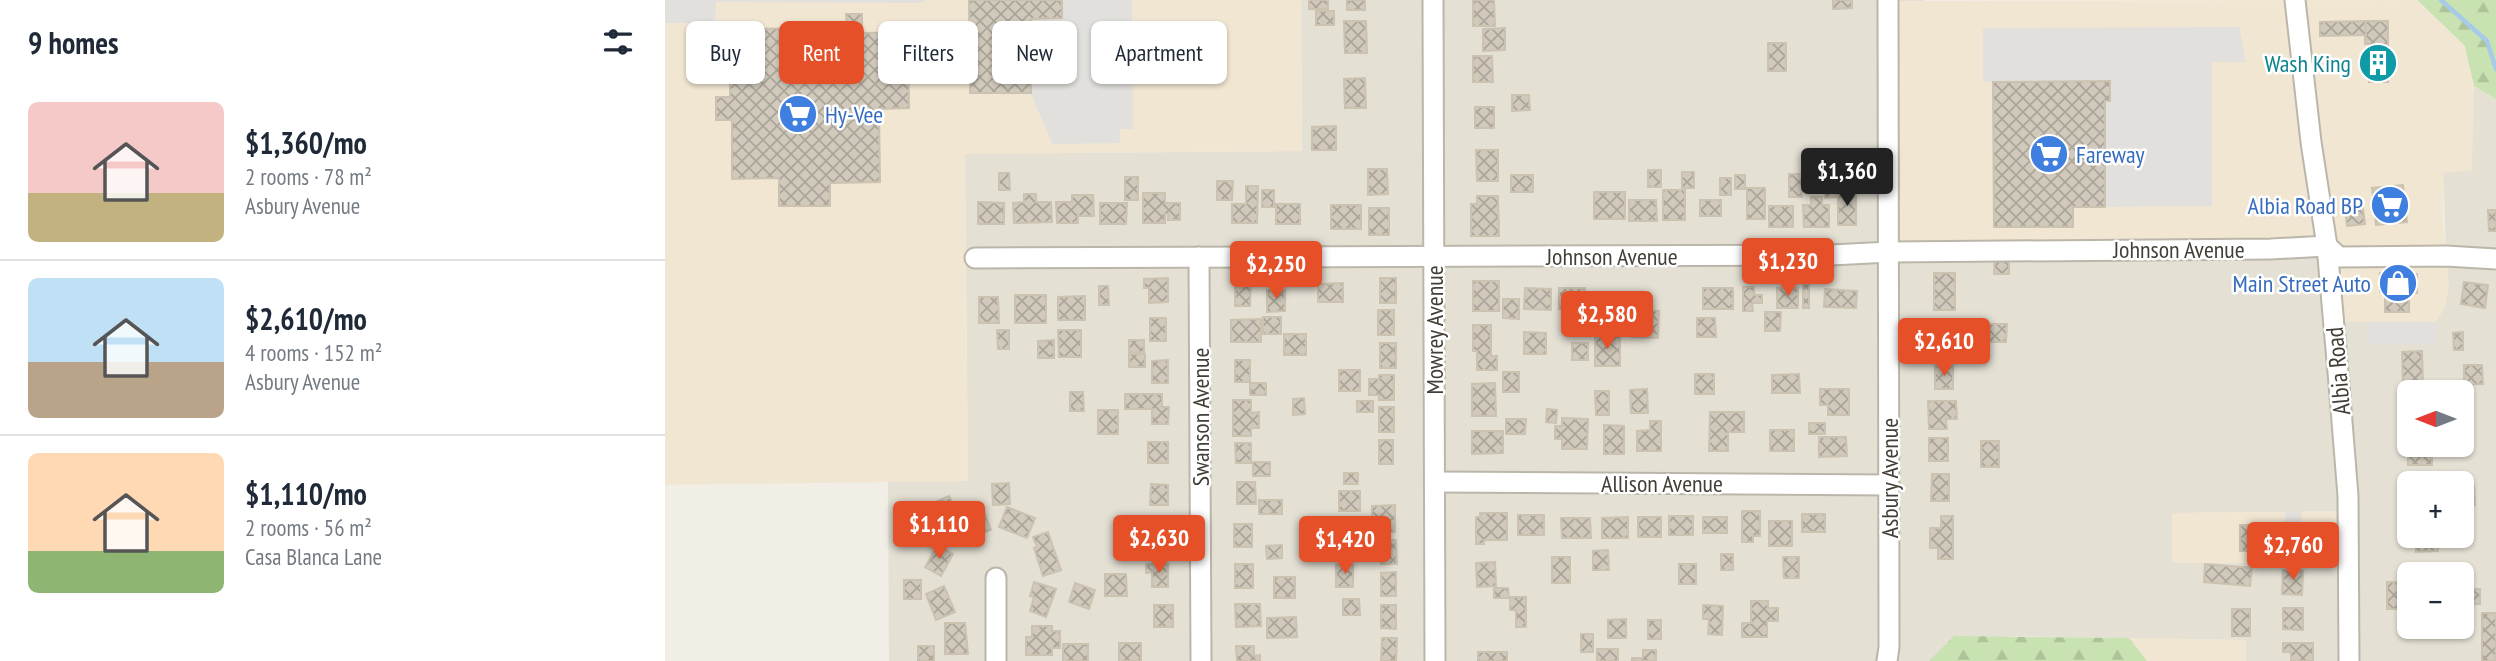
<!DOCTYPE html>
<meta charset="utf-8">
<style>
:root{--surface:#fff;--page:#f6f6f7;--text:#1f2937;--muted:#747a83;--line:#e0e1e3;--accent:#e65028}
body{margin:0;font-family:"PT Sans Narrow",sans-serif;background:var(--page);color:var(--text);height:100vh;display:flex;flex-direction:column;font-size:26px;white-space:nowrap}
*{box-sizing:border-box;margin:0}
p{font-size:23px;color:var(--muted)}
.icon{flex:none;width:38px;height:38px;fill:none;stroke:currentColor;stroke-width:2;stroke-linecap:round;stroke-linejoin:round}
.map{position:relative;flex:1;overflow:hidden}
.panel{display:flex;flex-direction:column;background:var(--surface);width:665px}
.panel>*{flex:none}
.guide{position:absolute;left:21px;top:21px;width:665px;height:63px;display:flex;gap:14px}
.needle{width:46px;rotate:270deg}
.tools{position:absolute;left:1732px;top:380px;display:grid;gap:14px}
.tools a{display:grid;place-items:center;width:77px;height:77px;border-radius:10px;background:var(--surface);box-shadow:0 2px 5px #0004;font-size:35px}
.price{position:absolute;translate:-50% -60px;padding:0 16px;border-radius:7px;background:var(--accent);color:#fff;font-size:23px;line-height:46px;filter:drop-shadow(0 2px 4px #0008)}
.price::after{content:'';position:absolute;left:50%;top:42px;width:21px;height:16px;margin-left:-10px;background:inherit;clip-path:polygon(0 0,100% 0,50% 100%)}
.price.active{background:#222;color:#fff}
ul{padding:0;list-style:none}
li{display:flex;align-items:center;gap:21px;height:175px;padding:0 28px}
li+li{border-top:2px solid var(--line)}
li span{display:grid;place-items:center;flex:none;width:196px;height:140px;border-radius:10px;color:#555}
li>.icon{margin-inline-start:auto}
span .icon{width:84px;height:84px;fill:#fffc;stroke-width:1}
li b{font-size:30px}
h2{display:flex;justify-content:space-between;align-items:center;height:84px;padding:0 28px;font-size:30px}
.tag{padding:0 24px;border-radius:10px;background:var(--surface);box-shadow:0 2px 5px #0004;font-size:24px;line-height:63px}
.tag.active{background:var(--accent);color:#fff}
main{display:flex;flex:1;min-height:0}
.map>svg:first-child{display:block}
.residential{fill:#e4e0d4;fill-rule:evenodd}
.commercial{fill:#f1e6d2}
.forest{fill:url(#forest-firs)}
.parking{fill:#e2e0dd}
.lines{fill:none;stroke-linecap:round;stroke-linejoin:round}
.stream{stroke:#a7cae9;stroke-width:4.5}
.building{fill:url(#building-cross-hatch);stroke:#cbc2b0;stroke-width:2}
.minor-casing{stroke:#bbb6a9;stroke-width:23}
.minor{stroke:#fff;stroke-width:19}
.labels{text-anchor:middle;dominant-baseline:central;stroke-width:5;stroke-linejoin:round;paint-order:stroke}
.culture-label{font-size:24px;fill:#0d838f;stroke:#fff;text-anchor:end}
.shop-label{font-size:24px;fill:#366cbe;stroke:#fff;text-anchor:start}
.street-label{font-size:24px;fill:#433e36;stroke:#fff}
</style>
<main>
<section class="panel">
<h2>9 homes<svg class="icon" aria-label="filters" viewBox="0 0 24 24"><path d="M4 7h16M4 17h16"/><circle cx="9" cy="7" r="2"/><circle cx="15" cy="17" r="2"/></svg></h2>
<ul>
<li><span style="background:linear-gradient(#f6c9c9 65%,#c2b280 0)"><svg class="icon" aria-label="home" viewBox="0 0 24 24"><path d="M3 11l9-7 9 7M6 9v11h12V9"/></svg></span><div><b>$1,360/mo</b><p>2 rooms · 78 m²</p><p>Asbury Avenue</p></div></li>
<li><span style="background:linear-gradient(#bfe0f5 60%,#b9a48a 0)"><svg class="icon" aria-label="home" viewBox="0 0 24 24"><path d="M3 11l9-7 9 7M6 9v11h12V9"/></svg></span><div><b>$2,610/mo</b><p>4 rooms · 152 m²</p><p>Asbury Avenue</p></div></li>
<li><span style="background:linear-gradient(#ffd9b3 70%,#8fb573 0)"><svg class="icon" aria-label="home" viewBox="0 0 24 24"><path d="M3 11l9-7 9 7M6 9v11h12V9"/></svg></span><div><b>$1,110/mo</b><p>2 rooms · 56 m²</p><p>Casa Blanca Lane</p></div></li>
</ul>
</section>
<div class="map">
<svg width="1831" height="661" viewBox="0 0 1831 661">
<defs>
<pattern id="forest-firs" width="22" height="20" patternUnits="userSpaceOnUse" patternTransform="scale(1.75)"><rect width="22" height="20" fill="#c9e2b2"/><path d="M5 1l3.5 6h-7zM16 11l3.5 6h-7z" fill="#aec39a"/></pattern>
<pattern id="building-cross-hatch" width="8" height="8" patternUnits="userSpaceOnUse" patternTransform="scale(1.75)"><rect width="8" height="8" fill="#d1cabc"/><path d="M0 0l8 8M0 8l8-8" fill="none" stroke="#aba59a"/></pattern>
</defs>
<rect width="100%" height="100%" fill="#f1eee5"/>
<path class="residential" d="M636,0H1259L1781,256L1778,172L1808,97L1809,86L1831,99V661H1581V640L1344,636L1367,661H224L223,482L303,481L300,154L637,151ZM1745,392H1797V444H1745ZM1745,483H1797V536H1745ZM1683,511V562L1507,563L1508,513ZM1745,574H1797V626H1745Z"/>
<g class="commercial">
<path d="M0,0H636L637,151L300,154L303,481L0,485Z"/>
<path d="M1751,0L1800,46L1809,86L1807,170L1778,173V221L1784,287L1780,307L1771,322H1669L1662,246L1226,249L1216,1Z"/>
<path d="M1683,511V563H1507V513Z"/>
<path d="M1464,638L1581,640V661H1482Z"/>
</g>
<g class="forest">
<path d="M1752,0H1831V99L1809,86L1800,46Z"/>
<path d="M1289,636L1464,638L1482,661H1264Z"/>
</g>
<g class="parking">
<path d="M0,0H259V3L51,2L50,23H0Z"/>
<path d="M397,0H467L468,129H455V143L387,144L366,93V19L397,18Z"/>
<path d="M1574,27L1581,62H1547V206L1440,207V101L1445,100V81L1318,82V28Z"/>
<path d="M1702,322H1771V344H1703Z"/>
<rect x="1620" y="511" width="16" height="52"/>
</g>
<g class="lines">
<path class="stream" d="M1776,0L1822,41L1831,69"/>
</g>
<g class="building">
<path d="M304,0H397V18L366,19V93H305Z"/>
<rect x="644" y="0" width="19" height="9"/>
<rect x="682" y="0" width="18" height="10"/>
<path d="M808,0H829L830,26H808Z"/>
<path d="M1168,0H1187V8L1168,9Z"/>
<rect x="651" y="11" width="18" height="14"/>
<path d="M181,14H197V33L243,32L244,108L214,109L215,182L165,183V206H114V178L67,179V120H51V97H65V29L182,28Z"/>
<path d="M679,21H701L702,53H680Z"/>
<path d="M1700,21H1723V82H1704V44H1700Z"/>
<path d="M1700,21L1701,35L1655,36V22Z"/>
<path d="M840,28V50L818,51V29Z"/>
<rect x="1103" y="43" width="18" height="28"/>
<path d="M808,56H827L828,82H808Z"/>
<path d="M700,78L701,108H680L679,79Z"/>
<path d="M1445,81V101H1440V207H1408V227H1329L1328,82Z"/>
<path d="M847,95H864L865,110L847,111Z"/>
<rect x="810" y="107" width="19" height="21"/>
<path d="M671,126V150H647V127Z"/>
<path d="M811,150H833V181H812Z"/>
<rect x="1173" y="152" width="17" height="33"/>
<path d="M703,169H722L723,194L703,195Z"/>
<rect x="983" y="170" width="13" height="17"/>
<rect x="1017" y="172" width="12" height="16"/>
<path d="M334,173H344L345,190H334Z"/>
<rect x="1124" y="174" width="13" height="23"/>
<rect x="846" y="175" width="22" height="17"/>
<rect x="1070" y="175" width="10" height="14"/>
<rect x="460" y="177" width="13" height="23"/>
<rect x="1055" y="178" width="11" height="17"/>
<path d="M1160,178H1172V197L1160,198Z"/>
<path d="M552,181H568L567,200H552Z"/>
<path d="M1738,185L1742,222L1711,225L1707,188Z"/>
<path d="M581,186H593L592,223H567V204H581Z"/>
<rect x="1082" y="188" width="18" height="31"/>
<rect x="597" y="190" width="12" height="17"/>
<rect x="998" y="190" width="22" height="30"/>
<rect x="1173" y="191" width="18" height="34"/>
<rect x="929" y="192" width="31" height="27"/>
<path d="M478,193H500V203H515V220H503V214H500V223H478Z"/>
<path d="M359,194H371V202H386L387,222L349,223L348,203L359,202Z"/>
<path d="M407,195H428L429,216H413V223H392L391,202H407Z"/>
<path d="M812,196H833L834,236H806V204H812Z"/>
<path d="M1146,197H1157V205H1164V227H1139L1138,205H1146Z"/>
<path d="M964,200H991L992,221H964Z"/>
<rect x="1035" y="200" width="21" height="16"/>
<path d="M313,202L339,203V224H313Z"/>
<path d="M1697,202L1700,224L1682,226L1679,204Z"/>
<path d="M435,203H462L461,224H435Z"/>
<rect x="611" y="204" width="24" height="20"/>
<rect x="666" y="205" width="30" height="24"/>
<rect x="1104" y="206" width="24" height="21"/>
<rect x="704" y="208" width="20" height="27"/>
<path d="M1823,210H1831V231H1824Z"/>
<path d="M1330,257H1344V274H1329Z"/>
<rect x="1269" y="273" width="21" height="37"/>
<path d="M1715,273L1752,274V293L1715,292Z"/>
<path d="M503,278V302L484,303V288H479V279Z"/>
<path d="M570,278L586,279L585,306H570Z"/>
<rect x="715" y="278" width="16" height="25"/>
<rect x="808" y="281" width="26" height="30"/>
<path d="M1799,282L1823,285L1820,308L1796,304Z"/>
<path d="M678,283V302H653V284Z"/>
<rect x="1138" y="284" width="6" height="24"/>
<path d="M434,286H443L444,305H434Z"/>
<path d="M1078,287H1089V295H1097V303H1087L1088,311H1078Z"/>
<path d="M860,288L886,289V310L859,309Z"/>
<rect x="894" y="288" width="26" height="21"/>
<rect x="1038" y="288" width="30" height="21"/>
<rect x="1112" y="288" width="21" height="20"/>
<path d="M1160,289L1192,291L1191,308L1159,307Z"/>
<path d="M602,290H620V311L602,312Z"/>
<rect x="350" y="295" width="31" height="28"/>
<path d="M420,296V320H393V297Z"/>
<rect x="1720" y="296" width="24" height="16"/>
<path d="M314,297H333L334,323H314Z"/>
<path d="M838,299H854V319L838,318Z"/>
<rect x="713" y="310" width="16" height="25"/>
<path d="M968,310L994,311L993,338L967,337Z"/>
<path d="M1100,312H1116L1115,331H1100Z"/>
<rect x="598" y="317" width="18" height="17"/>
<rect x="485" y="318" width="16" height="23"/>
<path d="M1032,318H1050L1051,337H1032Z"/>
<path d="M596,319V342H566V320Z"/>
<path d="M1318,324H1342L1341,342H1318Z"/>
<path d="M808,325H826V356H832V370H812V351H808Z"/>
<path d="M1270,326H1288L1289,352H1270Z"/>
<path d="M332,330H344V349H333Z"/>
<path d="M393,330H416V357H394Z"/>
<path d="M859,332L881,333V354H859Z"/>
<path d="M1798,332V350H1789L1788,333Z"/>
<rect x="619" y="334" width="22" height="21"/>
<rect x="930" y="336" width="25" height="30"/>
<path d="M389,340V358H373V341Z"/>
<rect x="464" y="340" width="15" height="12"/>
<rect x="715" y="343" width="16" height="25"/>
<rect x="907" y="343" width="16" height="17"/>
<path d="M1757,351L1758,386L1738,387L1737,352Z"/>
<rect x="464" y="354" width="16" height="13"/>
<path d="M503,360V383H487V361Z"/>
<rect x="570" y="360" width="15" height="22"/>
<path d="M1799,365H1817L1818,384L1799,385Z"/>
<rect x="1270" y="366" width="18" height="23"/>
<rect x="674" y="370" width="21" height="21"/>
<rect x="838" y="372" width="16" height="20"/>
<rect x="1030" y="374" width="19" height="20"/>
<path d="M1134,374L1135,393H1107V375Z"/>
<path d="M714,375H729V400H714V395H704V379H714Z"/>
<rect x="585" y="383" width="16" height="12"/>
<path d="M830,383L831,416H807V384Z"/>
<path d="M982,389L983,413H966L965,390Z"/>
<path d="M1155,389H1184V415H1163V405H1155Z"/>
<path d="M930,391H944V415H931Z"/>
<path d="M405,392H418L419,411H405Z"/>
<path d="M460,394H497V407H504L503,424H487V409H460Z"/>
<path d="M639,398L640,414L628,415V399Z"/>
<path d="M568,400H586V413L594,412V428H586V436H568Z"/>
<rect x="692" y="401" width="16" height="11"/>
<path d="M1263,401H1291L1292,419H1281L1282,429H1264Z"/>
<rect x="714" y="407" width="15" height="25"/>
<path d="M882,409L892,410L891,423L881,422Z"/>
<rect x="433" y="410" width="20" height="24"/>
<path d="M1045,412H1079V432H1063V451H1044Z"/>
<path d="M897,418L923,419L922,449H897V439H890V426H897Z"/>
<path d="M841,419H861L860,434H841Z"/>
<path d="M985,421H996V451H972V431L985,430Z"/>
<rect x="1144" y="423" width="16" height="11"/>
<path d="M939,425L959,426V454H939Z"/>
<rect x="1105" y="430" width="24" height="21"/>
<path d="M807,431H838V453L807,454Z"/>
<path d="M1154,437H1181L1182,456L1154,457Z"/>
<rect x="1264" y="438" width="19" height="23"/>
<rect x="714" y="440" width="14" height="24"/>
<rect x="1316" y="441" width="18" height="26"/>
<rect x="483" y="442" width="20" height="21"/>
<path d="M1743,442L1745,444H1767V465H1743Z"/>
<path d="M570,443H586V463H571Z"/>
<rect x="588" y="462" width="17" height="14"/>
<rect x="679" y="473" width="14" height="11"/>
<path d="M1267,474H1284V501H1266Z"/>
<path d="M572,482H590L591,504H572Z"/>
<path d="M344,483L345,504L328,505L327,484Z"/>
<path d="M486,484L503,485V505H485Z"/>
<path d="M1797,486H1809L1810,505H1797Z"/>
<rect x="674" y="491" width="21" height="20"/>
<path d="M284,496L292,512L274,521L266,504Z"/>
<rect x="594" y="500" width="23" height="14"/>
<path d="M730,505V532H715V521H707V506Z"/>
<path d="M342,507L370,518L362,538L334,527Z"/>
<path d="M318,509L326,530L300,539L293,518Z"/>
<path d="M1077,511H1095V536H1088V542H1077Z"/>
<path d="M815,513H842V540H819V544H811V517H815Z"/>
<rect x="1137" y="514" width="23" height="18"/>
<rect x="853" y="515" width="26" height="20"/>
<rect x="1004" y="516" width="24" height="19"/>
<path d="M1276,516H1288V559H1273V548H1265V528H1276Z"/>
<path d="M259,517L276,524L267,547L249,539Z"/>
<path d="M963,517V538H937V518Z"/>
<rect x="973" y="517" width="23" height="20"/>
<rect x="1038" y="517" width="24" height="16"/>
<path d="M896,518H925L926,538H897Z"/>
<rect x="1104" y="521" width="23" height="25"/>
<path d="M477,522H506L507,545L478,546Z"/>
<rect x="569" y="524" width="18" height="23"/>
<rect x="1575" y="525" width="45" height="26"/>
<path d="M383,532L396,570L378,576L369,548L372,547L368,537Z"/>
<rect x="671" y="533" width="17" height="20"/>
<path d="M1751,536H1773V551L1751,552Z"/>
<path d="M707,540H731L732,564H716V557H707Z"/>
<rect x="454" y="543" width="19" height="12"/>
<path d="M617,545V558L602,559L601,546Z"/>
<path d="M272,546L288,554L276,576L260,567Z"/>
<path d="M943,550L944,570H928V551Z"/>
<rect x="1056" y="554" width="12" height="16"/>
<rect x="887" y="557" width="18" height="26"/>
<path d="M1118,557H1134V578H1119Z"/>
<path d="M830,562L831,586L812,587L811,563Z"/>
<path d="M481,564H503V587H487V572L481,573Z"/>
<rect x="570" y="564" width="18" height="24"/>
<rect x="1014" y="564" width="17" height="20"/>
<path d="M1540,564L1587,568L1585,586L1539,582Z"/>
<rect x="671" y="565" width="17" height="22"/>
<path d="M1618,570L1638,571L1637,595L1617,594Z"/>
<path d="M731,572V596H716V573Z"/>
<path d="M440,574H461L462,596H440Z"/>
<rect x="609" y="577" width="21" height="21"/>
<rect x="239" y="580" width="17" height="19"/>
<path d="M369,582L391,589L381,617L365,611L369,597L365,596Z"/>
<rect x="1722" y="582" width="23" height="27"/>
<path d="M410,583L430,590L424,609L404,602Z"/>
<path d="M279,586L290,612L271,620L261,594Z"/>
<path d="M829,588H843L844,598H829Z"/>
<rect x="1797" y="589" width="18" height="15"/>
<path d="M845,597H861V627H851V610H845Z"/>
<path d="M678,599H694L695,615H678Z"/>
<path d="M1086,601H1103V608H1113V621H1102V637H1077V623H1086Z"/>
<path d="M570,604H595L596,626L571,627Z"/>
<rect x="489" y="605" width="19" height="22"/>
<path d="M716,605H731V629L716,628Z"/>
<path d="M1038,605L1058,606L1057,635L1043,634L1044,619H1038Z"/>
<path d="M1618,608H1638V630L1618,629Z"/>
<rect x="1567" y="609" width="18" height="27"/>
<rect x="1817" y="613" width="14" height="48"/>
<path d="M631,617L632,637L602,638V618Z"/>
<path d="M961,619V638H943V620Z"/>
<rect x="983" y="620" width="13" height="19"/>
<path d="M280,623H300L303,654H280Z"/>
<path d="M367,626H387V631H395V648H387V655H361V637H367Z"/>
<rect x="916" y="634" width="12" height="18"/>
<path d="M717,638H732L731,661H716Z"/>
<rect x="454" y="643" width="22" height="18"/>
<path d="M1618,643H1648V661H1626V652H1618Z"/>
<rect x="398" y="644" width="25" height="17"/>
<rect x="253" y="646" width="16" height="15"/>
<path d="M571,646H589V656L595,655V661H572Z"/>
<rect x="932" y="649" width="21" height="12"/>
<path d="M978,650H991V661H967V658H978Z"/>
<rect x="813" y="652" width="29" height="9"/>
</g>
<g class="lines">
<g class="minor-casing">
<g id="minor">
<path d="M768,0L770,661"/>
<path d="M1630,0L1646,142L1662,246L1674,384L1683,496L1684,661"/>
<path d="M534,257L536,661"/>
<path d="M310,258L1166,255L1225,252L1606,249L1662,246L1674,257L1781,256L1831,259"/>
<path d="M770,482L1224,485"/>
<path d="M331,578V661"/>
<path d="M1222,661L1224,647L1223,0"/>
</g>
</g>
<use href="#minor" class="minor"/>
</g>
<defs>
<g id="building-disc" transform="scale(2.0125)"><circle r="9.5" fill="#0f9aa8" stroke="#fff"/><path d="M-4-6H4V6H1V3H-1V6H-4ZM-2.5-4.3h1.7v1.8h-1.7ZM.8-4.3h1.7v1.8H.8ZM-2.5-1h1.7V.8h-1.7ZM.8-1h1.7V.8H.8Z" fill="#fff"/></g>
<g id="supermarket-disc" transform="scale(2.0125)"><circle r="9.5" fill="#3f7fe0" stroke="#fff"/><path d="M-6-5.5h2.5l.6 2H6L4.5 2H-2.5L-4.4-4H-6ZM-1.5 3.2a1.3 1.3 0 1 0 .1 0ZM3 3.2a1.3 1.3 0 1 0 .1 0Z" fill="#fff"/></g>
<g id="shop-disc" transform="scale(2.0125)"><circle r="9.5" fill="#3f7fe0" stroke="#fff"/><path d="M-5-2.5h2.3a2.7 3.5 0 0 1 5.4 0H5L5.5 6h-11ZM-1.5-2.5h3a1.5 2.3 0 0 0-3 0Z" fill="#fff"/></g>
</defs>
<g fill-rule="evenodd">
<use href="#building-disc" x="1713" y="63"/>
<use href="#supermarket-disc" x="133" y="114"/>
<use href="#supermarket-disc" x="1384" y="154"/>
<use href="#supermarket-disc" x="1725" y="205"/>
<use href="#shop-disc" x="1733" y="283"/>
</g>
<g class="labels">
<g class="culture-label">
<text x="1686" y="63">Wash King</text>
</g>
<g class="shop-label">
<text x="160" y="114">Hy-Vee</text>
<text x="1411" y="154">Fareway</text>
<text x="1698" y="205" text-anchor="end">Albia Road BP</text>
<text x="1706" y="283" text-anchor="end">Main Street Auto</text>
</g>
<g class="street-label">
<text x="1514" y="249">Johnson Avenue</text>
<text x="947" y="256">Johnson Avenue</text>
<text transform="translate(769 330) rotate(-90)">Mowrey Avenue</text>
<text transform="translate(1673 371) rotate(-95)">Albia Road</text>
<text transform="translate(535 417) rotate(-90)">Swanson Avenue</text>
<text transform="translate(1224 478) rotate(-90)">Asbury Avenue</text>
<text x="997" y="483">Allison Avenue</text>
</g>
</g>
</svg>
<div class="tools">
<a><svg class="needle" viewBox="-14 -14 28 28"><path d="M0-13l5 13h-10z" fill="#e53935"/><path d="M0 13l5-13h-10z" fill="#747a83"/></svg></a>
<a>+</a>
<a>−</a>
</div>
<b class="price active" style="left:1182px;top:208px">$1,360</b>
<b class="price" style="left:1123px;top:298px">$1,230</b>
<b class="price" style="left:611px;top:301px">$2,250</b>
<b class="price" style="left:942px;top:351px">$2,580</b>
<b class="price" style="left:1279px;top:378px">$2,610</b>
<b class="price" style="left:274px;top:561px">$1,110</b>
<b class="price" style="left:494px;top:575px">$2,630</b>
<b class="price" style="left:680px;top:576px">$1,420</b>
<b class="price" style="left:1628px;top:582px">$2,760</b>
<div class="guide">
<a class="tag">Buy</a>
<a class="tag active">Rent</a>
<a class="tag">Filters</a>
<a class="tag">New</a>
<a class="tag">Apartment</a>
</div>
</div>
</main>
